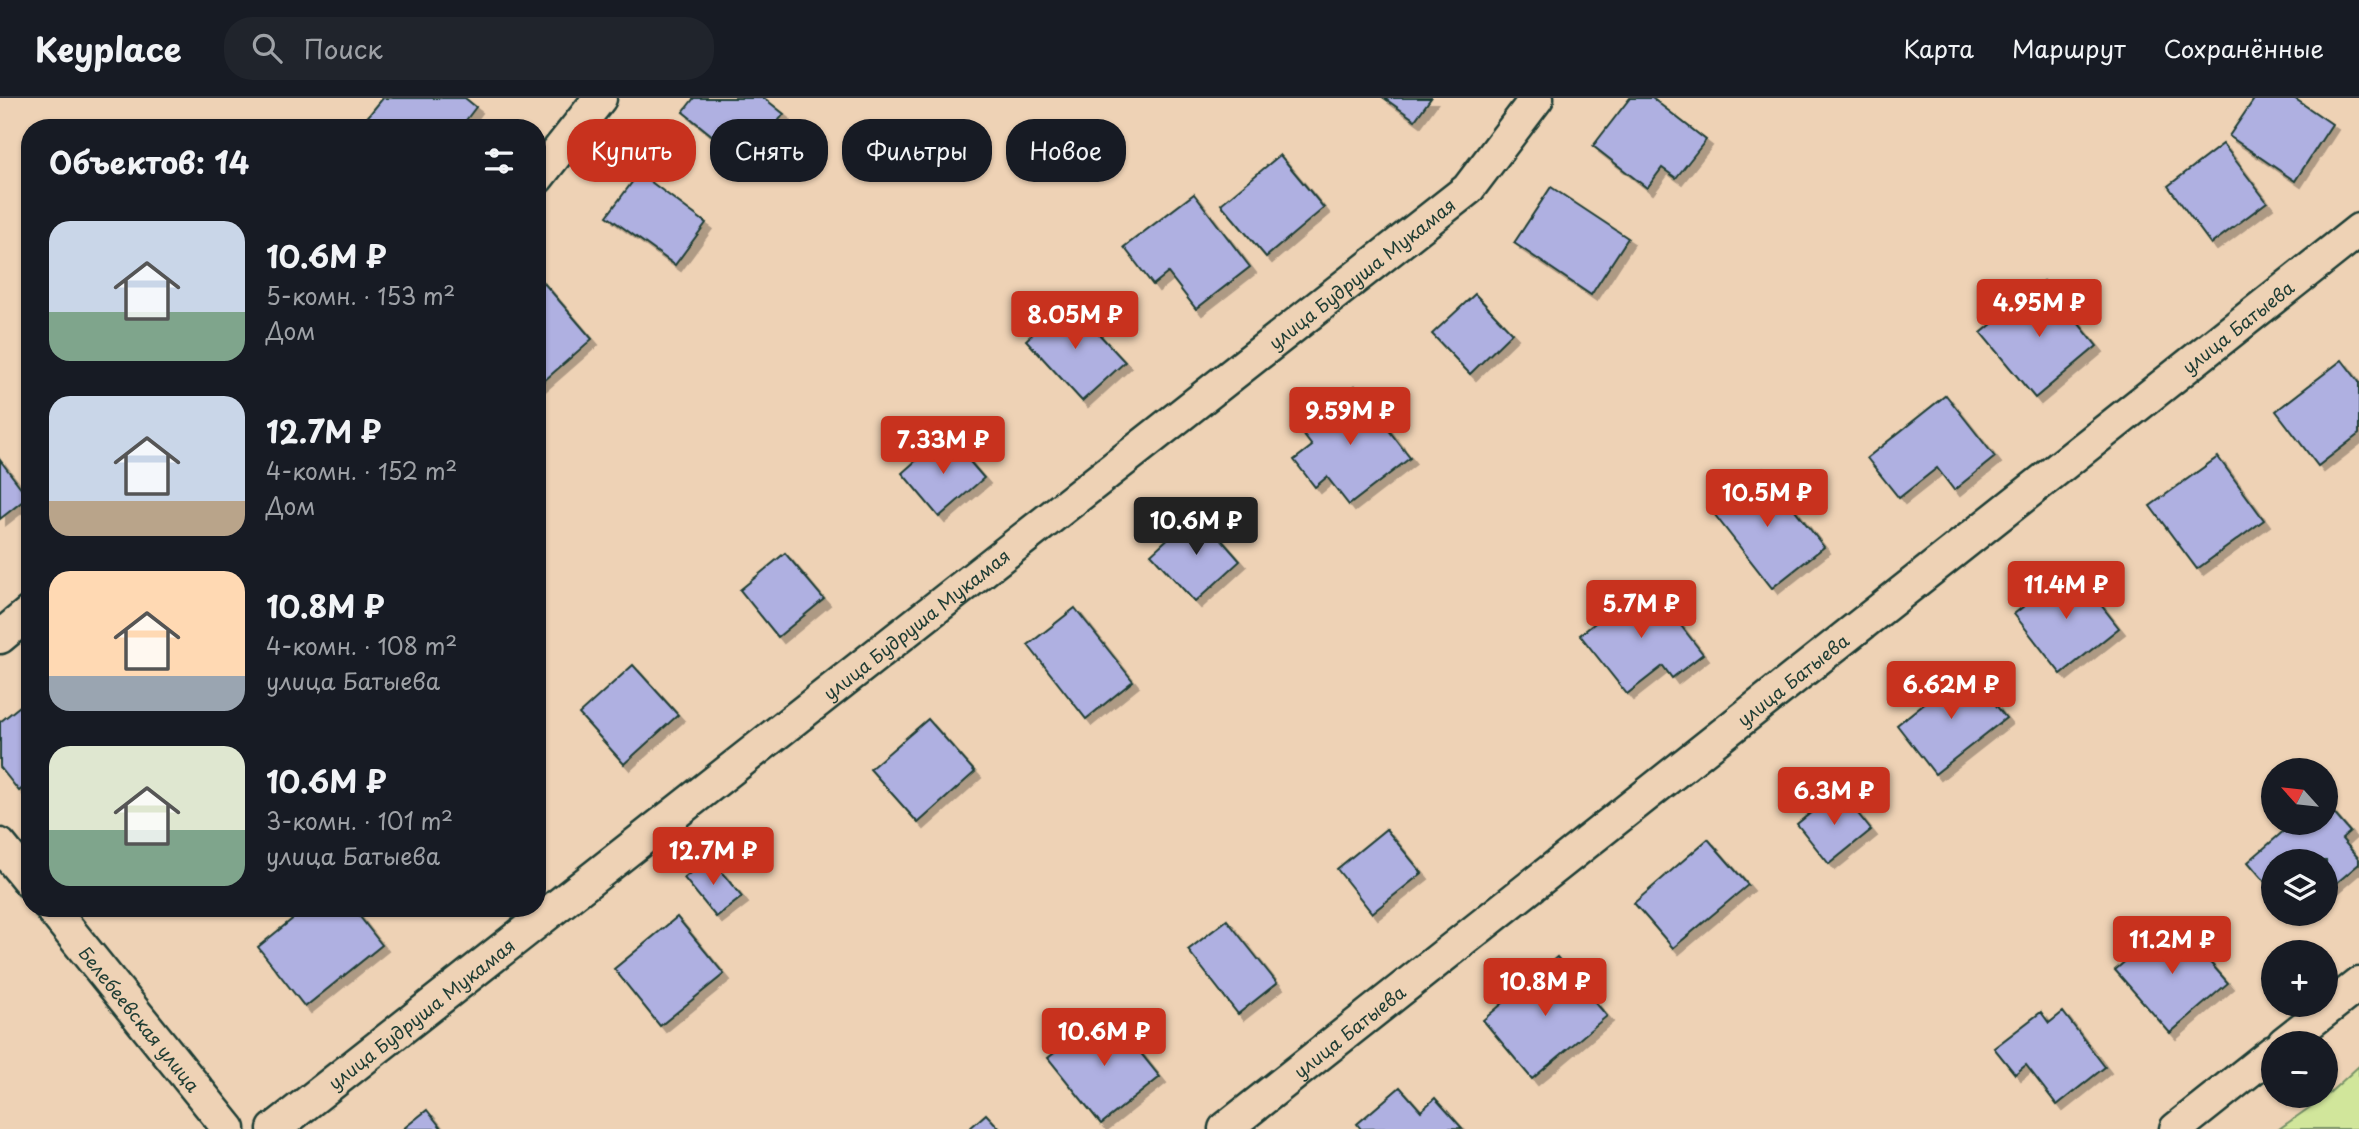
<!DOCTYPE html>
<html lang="ru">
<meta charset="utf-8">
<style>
:root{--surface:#171b24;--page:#20242c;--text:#f1f3f6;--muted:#9ea1a6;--line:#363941;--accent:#c8321e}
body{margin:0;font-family:"Playpen Sans",sans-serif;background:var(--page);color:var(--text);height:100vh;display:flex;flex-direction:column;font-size:26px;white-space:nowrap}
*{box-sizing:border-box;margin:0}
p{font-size:23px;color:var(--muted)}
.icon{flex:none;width:38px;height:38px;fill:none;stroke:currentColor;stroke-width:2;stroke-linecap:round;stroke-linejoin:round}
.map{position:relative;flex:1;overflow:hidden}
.side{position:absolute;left:21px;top:21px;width:525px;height:798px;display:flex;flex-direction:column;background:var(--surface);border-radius:28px;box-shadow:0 2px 5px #0004}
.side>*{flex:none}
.hud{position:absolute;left:567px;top:21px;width:665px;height:63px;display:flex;gap:14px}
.needle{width:46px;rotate:297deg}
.fabs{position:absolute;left:2261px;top:660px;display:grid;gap:14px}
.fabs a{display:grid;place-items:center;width:77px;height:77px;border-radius:50%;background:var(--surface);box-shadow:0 2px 5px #0004;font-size:35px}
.price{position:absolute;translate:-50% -60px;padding:0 16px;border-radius:7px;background:var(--accent);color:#fff;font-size:23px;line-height:46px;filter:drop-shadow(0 2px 4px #0008)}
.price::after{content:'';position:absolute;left:50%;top:42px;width:21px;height:16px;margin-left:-10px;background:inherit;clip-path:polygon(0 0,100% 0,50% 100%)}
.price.selected{background:#222;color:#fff}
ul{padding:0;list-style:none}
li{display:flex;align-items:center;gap:21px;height:175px;padding:0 28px}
li span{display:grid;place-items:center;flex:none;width:196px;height:140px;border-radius:21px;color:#555}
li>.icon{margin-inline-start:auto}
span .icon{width:84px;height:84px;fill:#fffc;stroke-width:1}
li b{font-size:30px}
h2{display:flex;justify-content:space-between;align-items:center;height:84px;padding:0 28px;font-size:30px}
.tag{padding:0 24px;border-radius:28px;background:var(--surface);box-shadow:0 2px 5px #0004;font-size:24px;line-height:63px}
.tag.selected{background:var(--accent);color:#fff}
header{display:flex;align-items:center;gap:42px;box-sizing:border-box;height:98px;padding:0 35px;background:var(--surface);border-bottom:2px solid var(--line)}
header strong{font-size:33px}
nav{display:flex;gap:38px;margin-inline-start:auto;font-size:24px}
.search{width:490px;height:63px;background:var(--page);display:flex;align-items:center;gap:18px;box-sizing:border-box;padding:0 24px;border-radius:28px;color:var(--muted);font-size:26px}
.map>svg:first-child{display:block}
.green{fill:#d1e69b;stroke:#789268;stroke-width:2}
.building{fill:#afb0e1;stroke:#1f3d34;stroke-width:2;filter:url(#shadow)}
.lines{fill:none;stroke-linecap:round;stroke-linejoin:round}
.street-casing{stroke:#1f3d34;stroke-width:37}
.street{stroke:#eed2b5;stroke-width:32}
.labels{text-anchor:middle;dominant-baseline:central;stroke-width:5;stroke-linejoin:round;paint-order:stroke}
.street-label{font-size:18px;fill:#1f3d34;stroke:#eed2b5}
</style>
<header>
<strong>Keyplace</strong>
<div class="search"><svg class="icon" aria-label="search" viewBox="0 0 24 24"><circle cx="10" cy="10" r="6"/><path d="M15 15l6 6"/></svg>Поиск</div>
<nav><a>Карта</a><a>Маршрут</a><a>Сохранённые</a></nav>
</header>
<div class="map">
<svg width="2359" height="1031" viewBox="0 0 2359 1031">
<defs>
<filter id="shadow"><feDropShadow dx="6" dy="6" stdDeviation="0" flood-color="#0004"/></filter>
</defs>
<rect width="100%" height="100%" fill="#eed2b5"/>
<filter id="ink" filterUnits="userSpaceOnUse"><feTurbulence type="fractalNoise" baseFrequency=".0143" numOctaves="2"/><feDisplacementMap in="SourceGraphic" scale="14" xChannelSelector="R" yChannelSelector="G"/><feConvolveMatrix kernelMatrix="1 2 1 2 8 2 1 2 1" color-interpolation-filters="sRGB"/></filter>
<g filter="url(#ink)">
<path class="green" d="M2359,968V1031H2279L2326,998Z"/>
<g class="building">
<path d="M383,0H465L476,9L460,30H374L365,22Z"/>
<path d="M694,0H764L784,16L745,64L683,14Z"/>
<path d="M1384,0H1431L1415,22Z"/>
<path d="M1630,0H1652L1706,42L1676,80L1662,70L1647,90L1593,48Z"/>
<path d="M2255,0H2294L2332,26L2295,83L2229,38Z"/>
<path d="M315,21L328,30H309Z"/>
<path d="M2223,46L2267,104L2211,146L2168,88Z"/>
<path d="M1280,57L1324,110L1266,159L1221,106Z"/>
<path d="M639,75L706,125L675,167L607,118Z"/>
<path d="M1551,89L1628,140L1591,197L1514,145Z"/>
<path d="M1194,96L1250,169L1196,211L1168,175L1153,187L1124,149Z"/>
<path d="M2044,183L2097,248L2035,300L1981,235Z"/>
<path d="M544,185L592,241L537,289V191Z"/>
<path d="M1475,196L1512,235L1470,276L1432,236Z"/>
<path d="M1068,203L1125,264L1082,303L1026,242Z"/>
<path d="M2342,262L2359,284V336L2318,368L2276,313Z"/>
<path d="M1355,288L1410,360L1349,407L1327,379L1315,389L1294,362L1312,348L1299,331Z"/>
<path d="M1946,297L1995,359L1954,392L1937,370L1899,400L1867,360Z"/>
<path d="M946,336L984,380L939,419L902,375Z"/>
<path d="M2218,359L2264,422L2197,471L2150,408Z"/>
<path d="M0,362L28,399L0,421Z"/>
<path d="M1763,371L1824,449L1772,490L1711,412Z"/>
<path d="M1197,414L1240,463L1195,504L1151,456Z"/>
<path d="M785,455L824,501L778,539L740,492Z"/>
<path d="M2072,470L2119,530L2061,576L2014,516Z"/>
<path d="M1647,484L1703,556L1672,580L1663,568L1627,596L1580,537Z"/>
<path d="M1075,510L1133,583L1086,621L1028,547Z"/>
<path d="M633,567L678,617L624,666L579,616Z"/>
<path d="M1967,571L2006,620L1935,676L1897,627Z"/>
<path d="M30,600V684L19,693L0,669V624Z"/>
<path d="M928,621L975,674L918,725L870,671Z"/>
<path d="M1839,692L1871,732L1829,766L1797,726Z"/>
<path d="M2326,706L2350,734L2342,741L2359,761V766L2326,794V763H2273V793L2248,764L2294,724H2326Z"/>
<path d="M1386,731L1422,775L1372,815L1337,771Z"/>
<path d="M1708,741L1748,787L1673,850L1634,805Z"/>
<path d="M709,759L742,799L716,819L684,780Z"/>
<path d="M306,810H353L382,847L305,909L258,849Z"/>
<path d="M677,819L724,876L660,928L614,871Z"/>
<path d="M1227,822L1277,885L1238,916L1188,852Z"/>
<path d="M2173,822L2228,885L2170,935L2115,872Z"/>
<path d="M1557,859L1607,918L1532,981L1483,922Z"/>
<path d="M1107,913L1160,979L1101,1026L1048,960Z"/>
<path d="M2041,914L2049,925L2063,914L2105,969L2057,1007L2026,967L2015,976L1994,950Z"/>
<path d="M1400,989L1421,1013L1435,1000L1462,1030L1361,1031L1357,1026Z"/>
<path d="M427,1012L442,1031H403Z"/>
<path d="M986,1016L1000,1031H969Z"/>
</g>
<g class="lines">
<g class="street-casing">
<g id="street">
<path d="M537,80L600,0"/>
<path d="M0,539L30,514"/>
<path d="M0,747L30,784"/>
<path id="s1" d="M51,810L229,1031"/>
<path d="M2284,945L2359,886"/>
<path id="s2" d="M274,1031L1468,91L1537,0"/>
<path id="s3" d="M1225,1031L2359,132"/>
<path d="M2176,1031L2273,954"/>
</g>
</g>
<use href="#street" class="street"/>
</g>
</g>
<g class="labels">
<g class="street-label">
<text stroke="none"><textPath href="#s2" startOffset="1384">улица Будруша Мукамая</textPath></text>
<text stroke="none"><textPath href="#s3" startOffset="1292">улица Батыева</textPath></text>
<text stroke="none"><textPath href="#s2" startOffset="817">улица Будруша Мукамая</textPath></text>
<text stroke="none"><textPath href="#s3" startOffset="724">улица Батыева</textPath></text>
<text stroke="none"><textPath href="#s2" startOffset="187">улица Будруша Мукамая</textPath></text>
<text stroke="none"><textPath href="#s1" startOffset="142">Белебеевская улица</textPath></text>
<text stroke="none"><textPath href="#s3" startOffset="158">улица Батыева</textPath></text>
</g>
</g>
</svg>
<div class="fabs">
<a><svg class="needle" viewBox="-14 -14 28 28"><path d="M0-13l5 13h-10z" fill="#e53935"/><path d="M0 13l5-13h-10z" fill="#9ea1a6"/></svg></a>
<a><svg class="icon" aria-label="layers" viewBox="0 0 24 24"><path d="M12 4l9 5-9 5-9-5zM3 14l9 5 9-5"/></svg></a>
<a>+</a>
<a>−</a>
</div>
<b class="price" style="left:2039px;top:241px">4.95M ₽</b>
<b class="price" style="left:1075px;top:253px">8.05M ₽</b>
<b class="price" style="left:1350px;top:349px">9.59M ₽</b>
<b class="price" style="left:943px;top:378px">7.33M ₽</b>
<b class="price" style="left:1767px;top:431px">10.5M ₽</b>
<b class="price selected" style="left:1196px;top:459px">10.6M ₽</b>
<b class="price" style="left:2066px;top:523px">11.4M ₽</b>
<b class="price" style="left:1641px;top:542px">5.7M ₽</b>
<b class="price" style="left:1951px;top:623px">6.62M ₽</b>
<b class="price" style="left:1834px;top:729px">6.3M ₽</b>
<b class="price" style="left:713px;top:789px">12.7M ₽</b>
<b class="price" style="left:2172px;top:878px">11.2M ₽</b>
<b class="price" style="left:1545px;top:920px">10.8M ₽</b>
<b class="price" style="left:1104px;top:970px">10.6M ₽</b>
<div class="hud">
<a class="tag selected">Купить</a>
<a class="tag">Снять</a>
<a class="tag">Фильтры</a>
<a class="tag">Новое</a>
</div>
<section class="side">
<h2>Объектов: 14<svg class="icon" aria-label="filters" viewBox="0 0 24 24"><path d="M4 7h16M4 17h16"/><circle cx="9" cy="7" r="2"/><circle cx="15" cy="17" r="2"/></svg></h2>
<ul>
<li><span style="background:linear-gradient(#c9d6e8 65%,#7fa58c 0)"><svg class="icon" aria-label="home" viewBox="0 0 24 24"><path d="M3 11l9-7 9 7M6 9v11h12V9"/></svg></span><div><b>10.6M ₽</b><p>5-комн. · 153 m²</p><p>Дом</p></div></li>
<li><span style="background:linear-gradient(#c9d6e8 75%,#b9a48a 0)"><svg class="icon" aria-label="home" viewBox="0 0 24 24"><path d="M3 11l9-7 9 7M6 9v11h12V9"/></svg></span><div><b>12.7M ₽</b><p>4-комн. · 152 m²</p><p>Дом</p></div></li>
<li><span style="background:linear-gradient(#ffd9b3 75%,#9aa5b1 0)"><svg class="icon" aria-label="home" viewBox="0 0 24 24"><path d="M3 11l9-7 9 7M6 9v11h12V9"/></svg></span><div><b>10.8M ₽</b><p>4-комн. · 108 m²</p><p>улица Батыева</p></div></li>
<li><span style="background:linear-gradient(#dfe7d0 60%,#7fa58c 0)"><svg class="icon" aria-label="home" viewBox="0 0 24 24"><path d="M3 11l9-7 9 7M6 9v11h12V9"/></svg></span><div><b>10.6M ₽</b><p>3-комн. · 101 m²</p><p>улица Батыева</p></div></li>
</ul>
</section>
</div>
